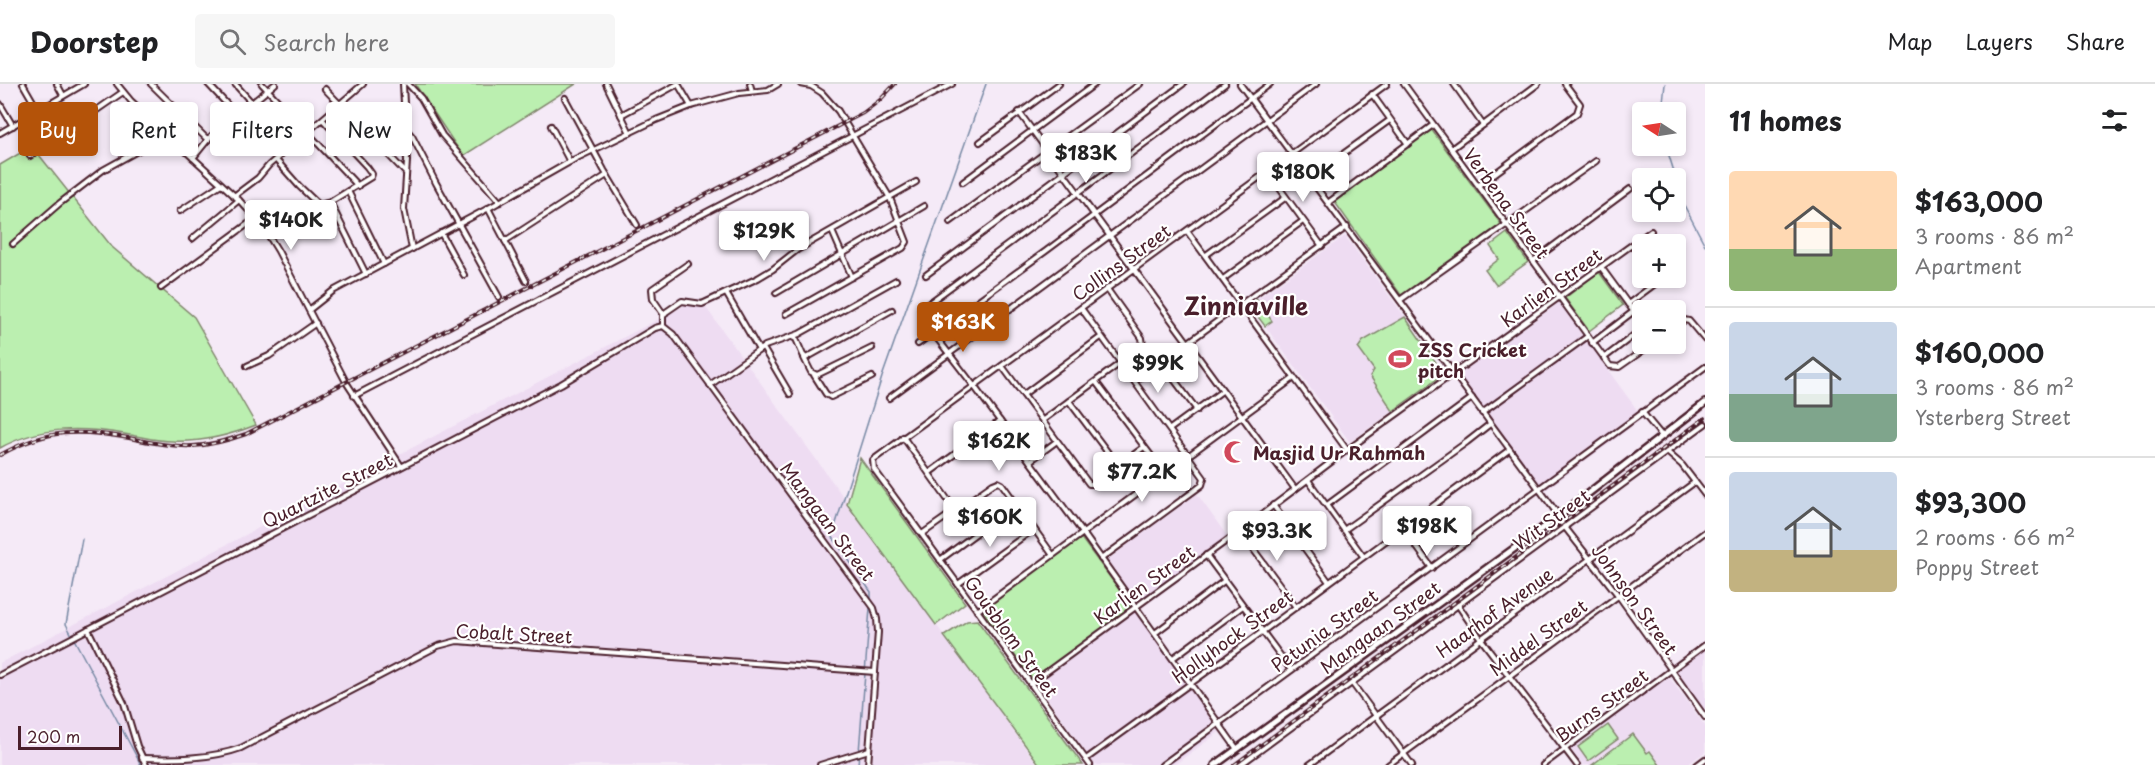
<!DOCTYPE html>
<meta charset="utf-8">
<style>
:root{--surface:#fff;--page:#f6f6f6;--text:#202124;--muted:#757577;--line:#e0e0e0;--accent:#b45309}
body{margin:0;font-family:"Playpen Sans",sans-serif;background:var(--page);color:var(--text);height:100vh;display:flex;flex-direction:column;font-size:22px;white-space:nowrap}
*{box-sizing:border-box;margin:0}
p{font-size:20px;color:var(--muted)}
.icon{flex:none;width:33px;height:33px;fill:none;stroke:currentColor;stroke-width:2;stroke-linecap:round;stroke-linejoin:round}
.map{position:relative;flex:1;overflow:hidden}
.details{display:flex;flex-direction:column;background:var(--surface);width:450px}
.details>*{flex:none}
.banner{position:absolute;left:18px;top:18px;width:570px;height:54px;display:flex;gap:12px}
.needle{width:39px;rotate:282deg}
.buttons{position:absolute;left:1632px;top:18px;display:grid;gap:12px}
.buttons a{display:grid;place-items:center;width:54px;height:54px;border-radius:6px;background:var(--surface);box-shadow:0 3px 9px #0003;font-size:30px}
.scale{position:absolute;left:18px;bottom:15px;width:104px;box-sizing:border-box;padding-left:6px;border:3px solid #4a1f2b;border-top:0;font-size:16px;line-height:21px;white-space:nowrap;color:#4a1f2b;-webkit-text-stroke:4px #fff;paint-order:stroke}
.price{position:absolute;translate:-50% -51px;padding:0 14px;border-radius:6px;background:#fff;color:#222;font-size:20px;line-height:39px;filter:drop-shadow(0 2px 3px #0008)}
.price::after{content:'';position:absolute;left:50%;top:36px;width:18px;height:14px;margin-left:-9px;background:inherit;clip-path:polygon(0 0,100% 0,50% 100%)}
.price.active{background:var(--accent);color:#fff}
ul{padding:0;list-style:none}
li{display:flex;align-items:center;gap:18px;height:150px;padding:0 24px}
li+li{border-top:2px solid var(--line)}
li span{display:grid;place-items:center;flex:none;width:168px;height:120px;border-radius:6px;color:#555}
li>.icon{margin-inline-start:auto}
span .icon{width:72px;height:72px;fill:#fffc;stroke-width:1}
li b{font-size:26px}
h2{display:flex;justify-content:space-between;align-items:center;height:72px;padding:0 24px;font-size:26px}
.tag{padding:0 21px;border-radius:6px;background:var(--surface);box-shadow:0 3px 9px #0003;font-size:21px;line-height:54px}
.tag.active{background:var(--accent);color:#fff}
header{display:flex;align-items:center;gap:36px;box-sizing:border-box;height:84px;padding:0 30px;background:var(--surface);border-bottom:2px solid var(--line)}
header strong{font-size:28px}
nav{display:flex;gap:33px;margin-inline-start:auto;font-size:21px}
.search{width:420px;height:54px;background:var(--page);display:flex;align-items:center;gap:15px;box-sizing:border-box;padding:0 21px;border-radius:6px;color:var(--muted);font-size:22px}
main{display:flex;flex:1;min-height:0}
.map>svg:first-child{display:block}
.built{fill:#eedcf2}
.green{fill:#bbefb0;stroke:#82876e;stroke-width:1.5}
.lines{fill:none;stroke-linecap:round;stroke-linejoin:round}
.stream{stroke:#7789a4;stroke-width:1.5}
.street-casing{stroke:#4a1f2b;stroke-width:8}
.secondary-casing{stroke:#4a1f2b;stroke-width:10}
.street{stroke:#fff;stroke-width:4}
.secondary{stroke:#fff;stroke-width:5}
.rail-casing{stroke:#4a1f2b;stroke-width:4}
.rail{stroke:#fff;stroke-width:1.5;stroke-dasharray:4.5;stroke-linecap:butt}
.labels{text-anchor:middle;dominant-baseline:central;stroke-width:4.5;stroke-linejoin:round;paint-order:stroke}
.street-label{font-size:18px;fill:#4a1f2b;stroke:#fff}
.poi-label{font-size:18px;font-weight:bold;fill:#4a1f2b;stroke:#fff;text-anchor:start}
.district-label{font-size:24px;font-weight:bold;fill:#4a1f2b;stroke:#fff}
</style>
<header>
<strong>Doorstep</strong>
<div class="search"><svg class="icon" aria-label="search" viewBox="0 0 24 24"><circle cx="10" cy="10" r="6"/><path d="M15 15l6 6"/></svg>Search here</div>
<nav><a>Map</a><a>Layers</a><a>Share</a></nav>
</header>
<main>
<div class="map">
<svg width="1705" height="681" viewBox="0 0 1705 681">
<rect width="100%" height="100%" fill="#f5eaf7"/>
<filter id="ink" filterUnits="userSpaceOnUse"><feTurbulence type="fractalNoise" baseFrequency=".0167" numOctaves="2"/><feDisplacementMap in="SourceGraphic" scale="12" xChannelSelector="R" yChannelSelector="G"/><feConvolveMatrix kernelMatrix="1 2 1 2 8 2 1 2 1" color-interpolation-filters="sRGB"/></filter>
<g filter="url(#ink)">
<g class="built">
<path d="M1345,152L1405,233L1363,257L1374,286L1370,292L1393,327L1350,358L1265,242L1272,237L1257,215Z"/>
<path d="M699,214L1038,681H0V579Z"/>
<path d="M1559,219L1643,334L1543,408L1458,291Z"/>
<path d="M1197,410L1227,452L1136,519L1106,477Z"/>
<path d="M1135,527L1222,646L1174,681H1095L1037,600Z"/>
<path d="M1705,566V628L1676,587Z"/>
<path d="M1669,593L1705,642V668L1687,681H1583L1570,664Z"/>
</g>
<g class="green">
<path d="M415,0H576L463,72Z"/>
<path d="M1431,45L1501,140L1401,211L1334,117Z"/>
<path d="M32,62L112,163L194,233L256,341C228,352 201,359 171,357C157,357 143,353 130,351C85,343 41,341 0,364V81Z"/>
<path d="M1507,149L1528,178L1496,201L1485,186L1499,175L1490,162Z"/>
<path d="M1599,188L1623,221L1589,247L1565,214Z"/>
<path d="M1257,215L1272,237L1265,242L1249,221Z"/>
<path d="M1405,233L1444,290L1393,327L1370,292L1374,286L1358,264L1363,257Z"/>
<path d="M860,374L965,519L936,541L847,420Z"/>
<path d="M1081,454L1132,523L1032,595L982,526Z"/>
<path d="M977,536L1083,681H1040L944,552L967,537Z"/>
<path d="M1608,641L1618,655L1588,677L1578,663Z"/>
<path d="M1633,650L1647,669L1650,667L1660,681H1592Z"/>
</g>
<g class="lines">
<g class="stream">
<path d="M1662,28L1665,0"/>
<path d="M1666,62L1685,123L1705,161"/>
<path d="M82,455L66,540L141,681"/>
<path d="M871,515V508L832,452L882,293L986,0"/>
<path d="M858,681L870,524"/>
</g>
<g class="street-casing">
<g id="street">
<path d="M23,0L38,26"/>
<path d="M57,0L63,11"/>
<path d="M117,0L131,17L239,116L262,141L278,167L346,298L401,382"/>
<path d="M151,0L208,56"/>
<path d="M208,0L237,31"/>
<path d="M235,0L279,49"/>
<path d="M262,0L358,102"/>
<path d="M403,0L407,77L404,125L412,165"/>
<path d="M408,0L421,14L442,51L500,118"/>
<path d="M606,0L630,49"/>
<path d="M678,0L691,22"/>
<path d="M750,0L752,7"/>
<path d="M1240,0L1559,432"/>
<path d="M1404,0L1610,282L1619,283L1652,260"/>
<path d="M1454,0L1483,41"/>
<path d="M325,5L405,88"/>
<path d="M1372,10L1408,60"/>
<path d="M565,14L604,86L637,141"/>
<path d="M0,20L13,42"/>
<path d="M1019,28L1295,405"/>
<path d="M621,31L678,0"/>
<path d="M551,42L570,78"/>
<path d="M406,45L412,52L436,99L499,213"/>
<path d="M0,49L84,0"/>
<path d="M980,58L1059,0"/>
<path d="M1451,65L1538,0"/>
<path d="M30,72L123,8"/>
<path d="M193,74L210,53L275,0"/>
<path d="M276,76L299,102L319,121L330,118L371,93L372,90L367,83L323,36"/>
<path d="M1267,87L1322,162"/>
<path d="M1311,93L1390,36"/>
<path d="M963,98L1095,0"/>
<path d="M1479,101L1577,29L1580,20L1565,0"/>
<path d="M348,107L384,180"/>
<path d="M234,112L258,94L269,81L363,0"/>
<path d="M330,118L366,190"/>
<path d="M1329,118L1433,41"/>
<path d="M488,124L526,197"/>
<path d="M180,127L221,100"/>
<path d="M950,138L1140,0"/>
<path d="M832,147L852,193"/>
<path d="M1187,147L1347,366"/>
<path d="M441,149L464,191"/>
<path d="M192,155L239,116"/>
<path d="M505,157L607,91"/>
<path d="M13,160L60,119L103,86L141,65L159,43"/>
<path d="M1206,171L1285,114"/>
<path d="M1533,177L1630,105"/>
<path d="M1601,183L1642,239"/>
<path d="M1676,184L1681,180"/>
<path d="M926,191L1183,0"/>
<path d="M1223,195L1303,137"/>
<path d="M161,204L256,134"/>
<path d="M726,209L759,266"/>
<path d="M776,209L924,122"/>
<path d="M1400,216L1596,77"/>
<path d="M1628,220L1663,194"/>
<path d="M1081,224L1204,394L1202,401L1101,475"/>
<path d="M921,225L1225,0"/>
<path d="M309,226L333,207L487,125L575,75L656,36L691,22L739,9L768,6L778,0"/>
<path d="M786,230L903,164L907,158L890,114L838,27L822,9L811,2L801,0"/>
<path d="M664,231L653,215L652,205L688,180"/>
<path d="M663,242L673,250L874,524L877,535L878,548L868,681"/>
<path d="M663,242V232L666,228L682,217L702,220L758,194L773,185L797,166L916,98"/>
<path d="M1676,242L1684,236L1689,237L1705,256"/>
<path d="M933,249L974,302L1083,449L1237,665"/>
<path d="M792,253L796,255L803,271L806,274L892,226"/>
<path d="M1592,259L1634,227"/>
<path d="M918,260L1046,167L1270,0"/>
<path d="M763,264L790,310"/>
<path d="M804,274L811,288L817,291L872,264"/>
<path d="M1604,274L1642,245"/>
<path d="M1161,278L1197,326"/>
<path d="M247,282L269,272L316,239"/>
<path d="M1002,282L1089,400H1094L1144,363"/>
<path d="M814,291L826,310L831,313L872,293"/>
<path d="M1135,297L1347,143"/>
<path d="M1096,298L1164,389"/>
<path d="M710,301L765,262L799,250L896,196"/>
<path d="M1024,310L1101,253"/>
<path d="M354,312L952,0"/>
<path d="M889,314L1316,0"/>
<path d="M1069,317L1118,382"/>
<path d="M1642,328L1662,352"/>
<path d="M1482,329L1588,252"/>
<path d="M1043,336L1138,266L1143,261L1142,254L1107,205"/>
<path d="M1170,345L1222,307"/>
<path d="M903,353L955,426"/>
<path d="M1667,368L1682,381L1705,411"/>
<path d="M1030,377L1057,357"/>
<path d="M929,389L1000,337"/>
<path d="M1308,396L1363,472"/>
<path d="M1273,421L1329,498"/>
<path d="M1327,421L1472,314"/>
<path d="M1564,442L1618,511L1705,633"/>
<path d="M1403,444L1432,484"/>
<path d="M1344,446L1467,358L1490,340"/>
<path d="M1240,447L1296,523"/>
<path d="M922,450L993,400L998,398L1002,400L1052,470"/>
<path d="M1206,471L1291,586"/>
<path d="M940,476L1016,420"/>
<path d="M958,500L1034,445"/>
<path d="M1458,521L1481,555L1577,681"/>
<path d="M977,527L1294,294"/>
<path d="M88,545L124,619L137,662L146,681"/>
<path d="M1155,549L1224,497"/>
<path d="M1173,574L1243,522"/>
<path d="M0,591L561,300L655,244L663,242"/>
<path d="M1352,599L1412,681"/>
<path d="M1030,600L1240,447L1347,366L1651,147"/>
<path d="M142,674C174,675 211,675 241,664L438,562L457,557L875,588"/>
<path d="M1086,675L1262,548L1509,366"/>
<path d="M820,681L869,666"/>
<path d="M1090,681L874,385L873,376L1387,0"/>
<path d="M1162,681L1705,283"/>
<path d="M1240,681L1705,340"/>
<path d="M1309,681L1695,398"/>
<path d="M1388,681L1705,448"/>
<path d="M1543,681L1705,561"/>
<path d="M1697,681L1705,675"/>
</g>
</g>
<g class="secondary-casing">
<path id="secondary" d="M1215,681L1559,432L1705,319"/>
</g>
<use href="#street" class="street"/>
<use href="#secondary" class="secondary"/>
<g class="rail-casing">
<g id="rail">
<path d="M0,371C47,345 77,345 129,354C150,358 171,363 193,362C211,361 229,356 246,350L863,29L880,16L895,0"/>
<path d="M1234,681L1705,334"/>
</g>
</g>
<use href="#rail" class="rail"/>
</g>
</g>
<defs>
<g id="stadium-bare" transform="scale(1.8)"><path d="M0-5a6.5 5 0 1 0 0 10a6.5 5 0 1 0 0-10ZM-3.5-1.8h7v3.6h-7Z" fill="#d1495b" stroke="#fff" stroke-width="2.5" paint-order="stroke"/></g>
<g id="mosque-bare" transform="scale(1.8)"><path d="M3.5-4.9A6 6 0 1 0 3.5 4.9A5 5 0 1 1 3.5-4.9Z" fill="#d1495b" stroke="#fff" stroke-width="2.5" paint-order="stroke"/></g>
</defs>
<g fill-rule="evenodd">
<use href="#stadium-bare" x="1400" y="275"/>
<use href="#mosque-bare" x="1235" y="368"/>
</g>
<g class="labels">
<g class="street-label">
<text transform="translate(1507 119) rotate(54)">Verbena Street</text>
<text transform="translate(1121 178) rotate(-36)">Collins Street</text>
<text transform="translate(1551 203) rotate(-36)">Karlien Street</text>
<text transform="translate(327 406) rotate(-27)">Quartzite Street</text>
<text transform="translate(1551 435) rotate(-36)">Wit Street</text>
<text transform="translate(828 437) rotate(53)">Mangaan Street</text>
<text transform="translate(1144 500) rotate(-36)">Karlien Street</text>
<text transform="translate(1635 515) rotate(54)">Johnson Street</text>
<text transform="translate(1494 528) rotate(-36)">Haarhof Avenue</text>
<text transform="translate(1380 543) rotate(-36)">Mangaan Street</text>
<text transform="translate(1324 546) rotate(-36)">Petunia Street</text>
<text transform="translate(514 549) rotate(3)">Cobalt Street</text>
<text transform="translate(1012 552) rotate(54)">Gousblom Street</text>
<text transform="translate(1232 552) rotate(-36)">Hollyhock Street</text>
<text transform="translate(1538 553) rotate(-36)">Middel Street</text>
<text transform="translate(1601 621) rotate(-36)">Burns Street</text>
</g>
<g class="poi-label">
<text x="1418" y="265">ZSS Cricket<tspan x="1418" dy="21">pitch</tspan></text>
<text x="1253" y="368">Masjid Ur Rahmah</text>
</g>
<g class="district-label">
<text x="1246" y="221">Zinniaville</text>
</g>
</g>
</svg>
<div class="buttons">
<a><svg class="needle" viewBox="-14 -14 28 28"><path d="M0-13l5 13h-10z" fill="#e53935"/><path d="M0 13l5-13h-10z" fill="#757577"/></svg></a>
<a><svg class="icon" aria-label="locate" viewBox="0 0 24 24"><circle cx="12" cy="12" r="6"/><path d="M12 2v4M12 18v4M2 12h4M18 12h4"/></svg></a>
<a>+</a>
<a>−</a>
</div>
<div class="scale">200 m</div>
<b class="price" style="left:1086px;top:100px">$183K</b>
<b class="price" style="left:1303px;top:119px">$180K</b>
<b class="price" style="left:291px;top:167px">$140K</b>
<b class="price" style="left:764px;top:178px">$129K</b>
<b class="price active" style="left:963px;top:269px">$163K</b>
<b class="price" style="left:1158px;top:310px">$99K</b>
<b class="price" style="left:999px;top:388px">$162K</b>
<b class="price" style="left:1142px;top:419px">$77.2K</b>
<b class="price" style="left:990px;top:464px">$160K</b>
<b class="price" style="left:1427px;top:473px">$198K</b>
<b class="price" style="left:1277px;top:478px">$93.3K</b>
<div class="banner">
<a class="tag active">Buy</a>
<a class="tag">Rent</a>
<a class="tag">Filters</a>
<a class="tag">New</a>
</div>
</div>
<section class="details">
<h2>11 homes<svg class="icon" aria-label="filters" viewBox="0 0 24 24"><path d="M4 7h16M4 17h16"/><circle cx="9" cy="7" r="2"/><circle cx="15" cy="17" r="2"/></svg></h2>
<ul>
<li><span style="background:linear-gradient(#ffd9b3 65%,#8fb573 0)"><svg class="icon" aria-label="home" viewBox="0 0 24 24"><path d="M3 11l9-7 9 7M6 9v11h12V9"/></svg></span><div><b>$163,000</b><p>3 rooms · 86 m²</p><p>Apartment</p></div></li>
<li><span style="background:linear-gradient(#c9d6e8 60%,#7fa58c 0)"><svg class="icon" aria-label="home" viewBox="0 0 24 24"><path d="M3 11l9-7 9 7M6 9v11h12V9"/></svg></span><div><b>$160,000</b><p>3 rooms · 86 m²</p><p>Ysterberg Street</p></div></li>
<li><span style="background:linear-gradient(#c9d6e8 65%,#c2b280 0)"><svg class="icon" aria-label="home" viewBox="0 0 24 24"><path d="M3 11l9-7 9 7M6 9v11h12V9"/></svg></span><div><b>$93,300</b><p>2 rooms · 66 m²</p><p>Poppy Street</p></div></li>
</ul>
</section>
</main>
